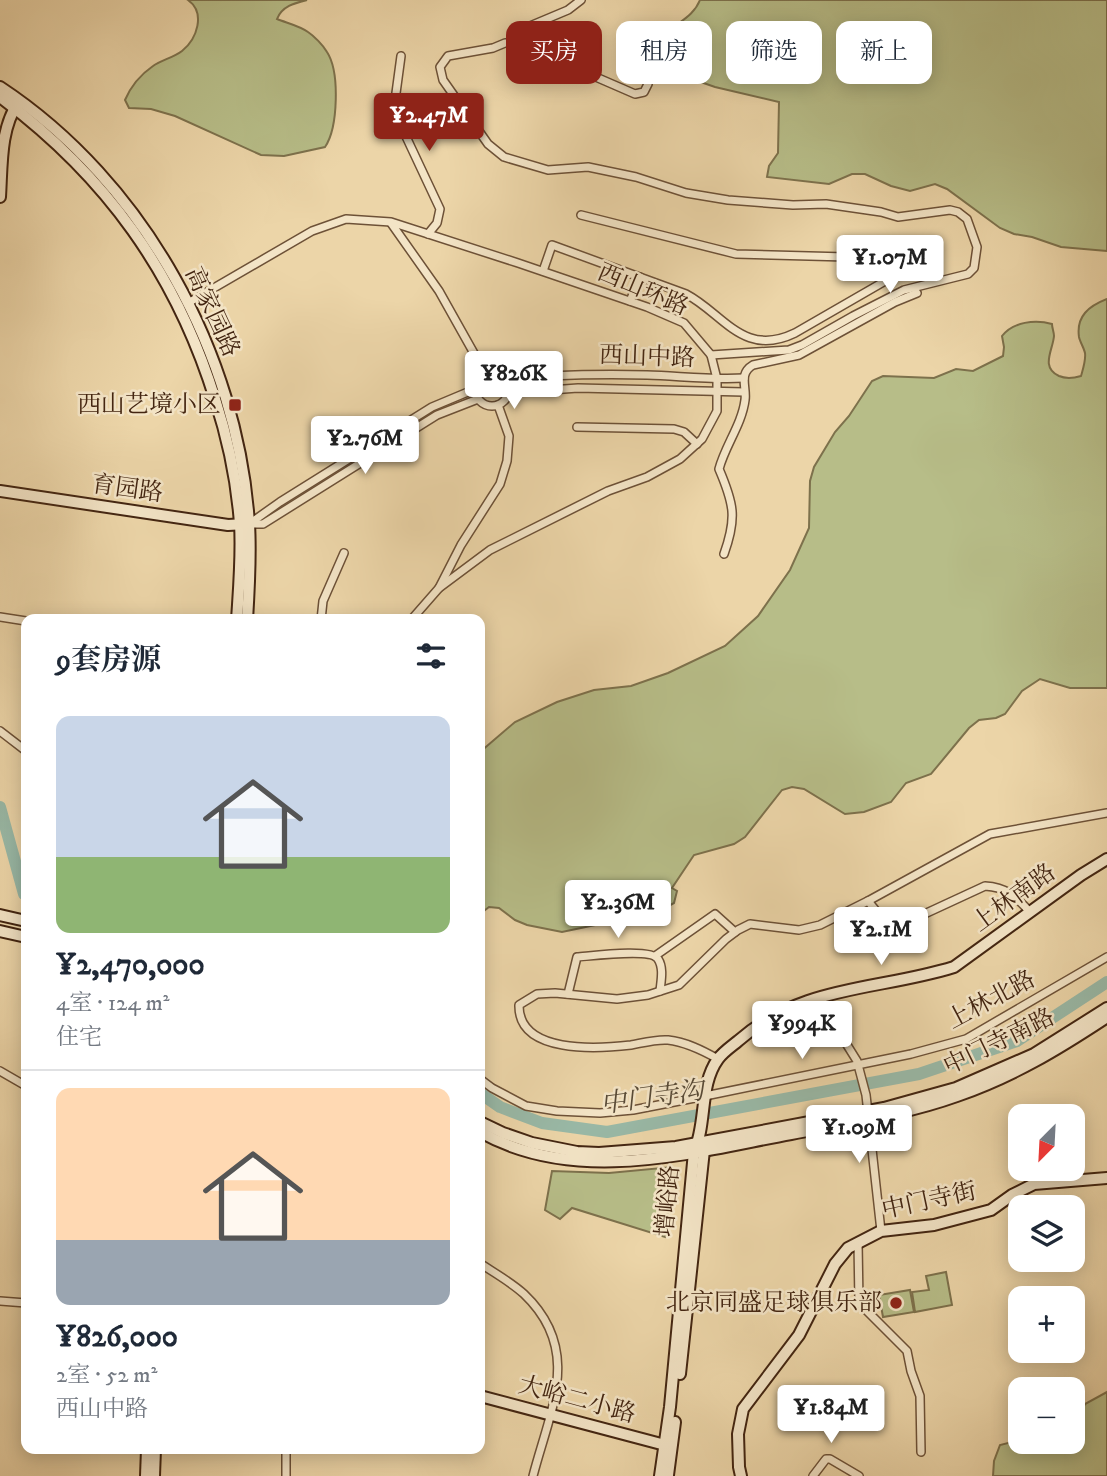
<!DOCTYPE html>
<html lang="zh">
<meta charset="utf-8">
<style>
:root{--surface:#fff;--page:#f6f6f7;--text:#1f2937;--muted:#747a83;--line:#e0e1e3;--accent:#8f2418}
body{margin:0;font-family:"IM FELL DW Pica","Noto Serif SC",serif;background:var(--page);color:var(--text);height:100vh;display:flex;flex-direction:column;font-size:26px;white-space:nowrap}
*{box-sizing:border-box;margin:0}
p{font-size:23px;color:var(--muted)}
.icon{flex:none;width:38px;height:38px;fill:none;stroke:currentColor;stroke-width:2;stroke-linecap:round;stroke-linejoin:round}
.map{position:relative;flex:1;overflow:hidden}
.sheet{position:absolute;left:21px;top:614px;width:464px;height:840px;display:flex;flex-direction:column;background:var(--surface);border-radius:14px;box-shadow:0 4px 18px #0003}
.sheet>*{flex:none}
.guide{position:absolute;left:506px;top:21px;width:495px;height:63px;display:flex;gap:14px}
.needle{width:46px;rotate:204deg}
.controls{position:absolute;left:1008px;top:1104px;display:grid;gap:14px}
.controls a{display:grid;place-items:center;width:77px;height:77px;border-radius:14px;background:var(--surface);box-shadow:0 4px 18px #0003;font-size:35px}
.price{position:absolute;translate:-50% -60px;padding:0 16px;border-radius:7px;background:#fff;color:#222;font-size:23px;line-height:46px;filter:drop-shadow(0 2px 4px #0008)}
.price::after{content:'';position:absolute;left:50%;top:42px;width:21px;height:16px;margin-left:-10px;background:inherit;clip-path:polygon(0 0,100% 0,50% 100%)}
.price.active{background:var(--accent);color:#fff}
ul{padding:0;list-style:none}
li{display:grid;align-content:center;gap:14px;height:371px;padding:0 35px}
li+li{border-top:2px solid var(--line)}
li span{display:grid;place-items:center;height:217px;border-radius:14px;color:#555}
li>.icon{margin-inline-start:auto}
span .icon{width:126px;height:126px;fill:#fffc;stroke-width:1}
li b{font-size:30px}
h2{display:flex;justify-content:space-between;align-items:center;height:84px;padding:0 35px;font-size:30px}
.chip{padding:0 24px;border-radius:14px;background:var(--surface);box-shadow:0 4px 18px #0003;font-size:24px;line-height:63px}
.chip.active{background:var(--accent);color:#fff}
.map>svg:first-child{display:block}
.green{fill:#b7bd88;stroke:#7d714c;stroke-width:2}
.lines{fill:none;stroke-linecap:round;stroke-linejoin:round}
.river{stroke:#99b9a7;stroke-width:12}
.street-casing{stroke:#6d5137;stroke-width:10}
.secondary-casing{stroke:#432511;stroke-width:14}
.street{stroke:#f3e4c6;stroke-width:7}
.secondary{stroke:#f3e4c6;stroke-width:10}
.poi-dot{fill:#8f2418;stroke:#f3e4c6;stroke-width:2.5}
.labels{text-anchor:middle;dominant-baseline:central;stroke-width:5;stroke-linejoin:round;paint-order:stroke}
.street-label{font-size:24px;fill:#432511;stroke:#f3e4c6}
.poi-label{font-size:24px;fill:#432511;stroke:#f3e4c6;text-anchor:end}
.water-label{font-size:26px;font-style:italic;fill:#584a36;stroke:#f3e4c6}
</style>
<div class="map">
<svg width="1107" height="1476" viewBox="0 0 1107 1476">
<rect width="100%" height="100%" fill="#ecd5a8"/>
<filter id="stains"><feTurbulence type="fractalNoise" baseFrequency=".00286" numOctaves="4"/><feColorMatrix values="0 0 0 0 .2 0 0 0 0 .09 0 0 0 0 .02 0 0 0 .5 -.17"/></filter>
<radialGradient id="worn" r=".72"><stop offset=".6" stop-color="#630" stop-opacity="0"/><stop offset="1" stop-color="#630" stop-opacity=".3"/></radialGradient>
<g class="green">
<path d="M188,0H307C295,3 282,6 277,19C287,23 300,26 308,32C314,36 323,45 327,52C340,72 338,128 325,147L284,156L261,155L175,116L151,109L129,108L125,100C131,86 140,75 153,66C161,60 173,58 182,51C197,39 206,13 188,0Z"/>
<path d="M700,0H1107V251L1061,247L1032,237L1014,234L1000,228L947,189L935,184L910,191L891,186L865,174H852L829,184L767,177L769,166L778,153L779,102L715,87L692,79L662,64C651,25 689,28 700,0Z"/>
<path d="M1107,299V688H1070L1040,679L1022,691L1005,714L996,718L979,720L969,728L931,774L906,783L891,802L864,812L845,814L804,789L792,787L782,790L745,837L734,844L694,855L672,888L677,891L674,903L654,914L640,917L620,916L600,924L562,932L527,925L515,920L499,908L489,907L480,914V752L515,722L557,702L594,690L631,686L668,673L725,646L758,616L790,570L809,528L810,481L814,467L835,432L849,416L872,381L883,376L934,378L956,369L973,371L1003,356L1004,347L1002,336C1013,322 1035,319 1052,324C1052,328 1054,332 1054,336C1053,350 1040,367 1059,376C1066,379 1074,378 1081,376C1083,369 1086,360 1085,353C1084,348 1080,342 1079,337C1076,316 1089,306 1107,299Z"/>
<path d="M672,1167L665,1237L572,1208L560,1219L545,1210L552,1171L609,1173Z"/>
<path d="M946,1272L952,1305L915,1312L912,1292L929,1290L926,1276Z"/>
<path d="M910,1290L914,1312L883,1317L879,1295Z"/>
<path d="M1107,1392V1476H993L994,1461L1000,1445L1020,1440L1073,1442V1419L1079,1416L1085,1404Z"/>
</g>
<g class="lines">
<g class="river">
<path d="M0,807L24,894H26"/>
<path d="M480,1093L500,1107L542,1123L607,1132L919,1074L1017,1041L1107,982"/>
</g>
<g class="street-casing">
<g id="street">
<path d="M512,43L518,31L568,10L581,0"/>
<path d="M550,43L581,34"/>
<path d="M401,56L396,93L402,128L440,209L437,223L428,234"/>
<path d="M649,69L648,84L644,92L635,94L582,71L550,43H505L493,48L448,56L440,67L443,80L488,144L504,157L548,170L588,167L636,177L686,193L728,200L793,205L826,204L881,212L898,217L950,210L958,212L967,219L977,247L974,268L968,274L904,290L853,316L802,345L789,350L711,355"/>
<path d="M391,223L439,291L485,373"/>
<path d="M543,271L552,245L686,294C724,314 743,358 795,333L899,273L892,262L884,258L736,254L581,215"/>
<path d="M630,301L640,277"/>
<path d="M188,303L312,231L346,219L391,222L518,263L647,307L684,323L711,355L717,379V411L702,439L680,459L647,477L608,491L490,550L439,588L411,620"/>
<circle cx="492" cy="389" r="17"/>
<path d="M507,380C554,374 600,374 647,375C680,376 711,380 744,378"/>
<path d="M509,393L578,388L744,392"/>
<path d="M577,427L674,429L684,432L697,444"/>
<path d="M249,524L280,502L432,407L475,389"/>
<path d="M249,524H263L437,415L478,399"/>
<path d="M724,554C737,518 734,504 719,469C725,446 742,424 745,400C747,387 738,374 753,365L799,355L895,302L917,293"/>
<path d="M439,588L461,545L500,484L507,461L509,436L498,405"/>
<path d="M0,617L26,621"/>
<path d="M321,620L323,601L344,553"/>
<path d="M0,731L26,751"/>
<path d="M868,901L881,917L889,922L905,923L985,886C1007,887 1016,897 1030,912"/>
<path d="M655,956L715,914L735,932"/>
<path d="M568,994L577,957C591,956 651,948 658,959C664,968 661,981 660,991"/>
<path d="M829,1016L857,1061L866,1095L881,1231"/>
<path d="M718,1059C702,1050 686,1042 668,1040C656,1039 642,1043 631,1045C597,1049 518,1054 519,1005L537,994L555,993L617,999L648,995L679,985L726,939L738,930L750,924L799,930L820,925L868,901L990,834L1107,813"/>
<path d="M0,1071L26,1086"/>
<path d="M480,1079L492,1088L526,1106L557,1111L600,1113L633,1110L705,1096L911,1054L966,1039L1107,957"/>
<path d="M858,1242L859,1303L907,1351L911,1371L920,1396L921,1452"/>
<path d="M480,1263C494,1273 511,1282 524,1294C583,1350 550,1410 533,1476"/>
<path d="M0,1301L26,1303"/>
<path d="M286,1476V1449"/>
<path d="M813,1476L826,1459H830L859,1476"/>
</g>
</g>
<g class="secondary-casing">
<g id="secondary">
<path d="M0,87C144,182 238,354 249,524C251,556 249,588 247,620"/>
<path d="M0,97C106,176 176,273 215,399C228,439 237,482 240,524C242,555 239,588 237,620"/>
<path d="M0,197C2,166 0,129 18,103"/>
<path d="M0,491L228,525L246,524"/>
<path d="M0,915L26,921"/>
<path d="M0,931L26,937"/>
<path d="M480,1122L503,1133L532,1143L577,1152L599,1153L676,1147L884,1108L956,1088L1034,1054L1107,1008"/>
<path d="M480,1132C577,1186 689,1153 791,1134C847,1123 904,1115 957,1096C1014,1076 1057,1050 1107,1017"/>
<path d="M680,1374L704,1150L700,1145"/>
<path d="M480,1396L665,1445"/>
<path d="M668,1475L675,1422"/>
<path d="M146,1476L147,1449"/>
<path d="M154,1476L155,1449"/>
<path d="M660,1476L670,1407L694,1152C707,1123 699,1085 718,1059C723,1052 732,1046 738,1041C803,984 877,991 954,967L1081,875L1107,859"/>
<path d="M741,1476L739,1467L738,1434L743,1409L799,1335L835,1264L848,1248L881,1231L934,1225L991,1210L1012,1195L1034,1184L1107,1178"/>
</g>
</g>
<use href="#street" class="street"/>
<use href="#secondary" class="secondary"/>
</g>
<g class="poi-dot">
<rect x="228" y="398" width="14" height="14" rx="3.5"/>
<circle cx="896" cy="1303" r="7"/>
</g>
<g class="labels">
<g class="street-label">
<text transform="translate(643 290) rotate(23)">西山环路</text>
<text transform="translate(212 312) rotate(65)">高家园路</text>
<text transform="translate(647 357) rotate(2)">西山中路</text>
<text transform="translate(127 489) rotate(8)">育园路</text>
<text transform="translate(1014 898) rotate(-36)">上林南路</text>
<text transform="translate(991 1000) rotate(-28)">上林北路</text>
<text transform="translate(999 1042) rotate(-26)">中门寺南路</text>
<text transform="translate(668 1201) rotate(-85)">增峪路</text>
<text transform="translate(929 1201) rotate(-12)">中门寺街</text>
<text transform="translate(577 1400) rotate(15)">大峪二小路</text>
</g>
<g class="poi-label">
<text x="221" y="405">西山艺境小区</text>
<text x="882" y="1303">北京同盛足球俱乐部</text>
</g>
<g class="water-label">
<text transform="translate(652 1098) rotate(-8)">中门寺沟</text>
</g>
</g>
<rect width="100%" height="100%" filter="url(#stains)"/>
<rect width="100%" height="100%" fill="url(#worn)"/>
</svg>
<div class="controls">
<a><svg class="needle" viewBox="-14 -14 28 28"><path d="M0-13l5 13h-10z" fill="#e53935"/><path d="M0 13l5-13h-10z" fill="#747a83"/></svg></a>
<a><svg class="icon" aria-label="layers" viewBox="0 0 24 24"><path d="M12 4l9 5-9 5-9-5zM3 14l9 5 9-5"/></svg></a>
<a>+</a>
<a>−</a>
</div>
<b class="price active" style="left:429px;top:153px">¥2.47M</b>
<b class="price" style="left:890px;top:295px">¥1.07M</b>
<b class="price" style="left:514px;top:411px">¥826K</b>
<b class="price" style="left:365px;top:476px">¥2.76M</b>
<b class="price" style="left:618px;top:940px">¥2.36M</b>
<b class="price" style="left:881px;top:967px">¥2.1M</b>
<b class="price" style="left:802px;top:1061px">¥994K</b>
<b class="price" style="left:859px;top:1165px">¥1.09M</b>
<b class="price" style="left:831px;top:1445px">¥1.84M</b>
<div class="guide">
<a class="chip active">买房</a>
<a class="chip">租房</a>
<a class="chip">筛选</a>
<a class="chip">新上</a>
</div>
<section class="sheet">
<h2>9套房源<svg class="icon" aria-label="filters" viewBox="0 0 24 24"><path d="M4 7h16M4 17h16"/><circle cx="9" cy="7" r="2"/><circle cx="15" cy="17" r="2"/></svg></h2>
<ul>
<li><span style="background:linear-gradient(#c9d6e8 65%,#8fb573 0)"><svg class="icon" aria-label="home" viewBox="0 0 24 24"><path d="M3 11l9-7 9 7M6 9v11h12V9"/></svg></span><div><b>¥2,470,000</b><p>4室 · 124 m²</p><p>住宅</p></div></li>
<li><span style="background:linear-gradient(#ffd9b3 70%,#9aa5b1 0)"><svg class="icon" aria-label="home" viewBox="0 0 24 24"><path d="M3 11l9-7 9 7M6 9v11h12V9"/></svg></span><div><b>¥826,000</b><p>2室 · 52 m²</p><p>西山中路</p></div></li>
</ul>
</section>
</div>
